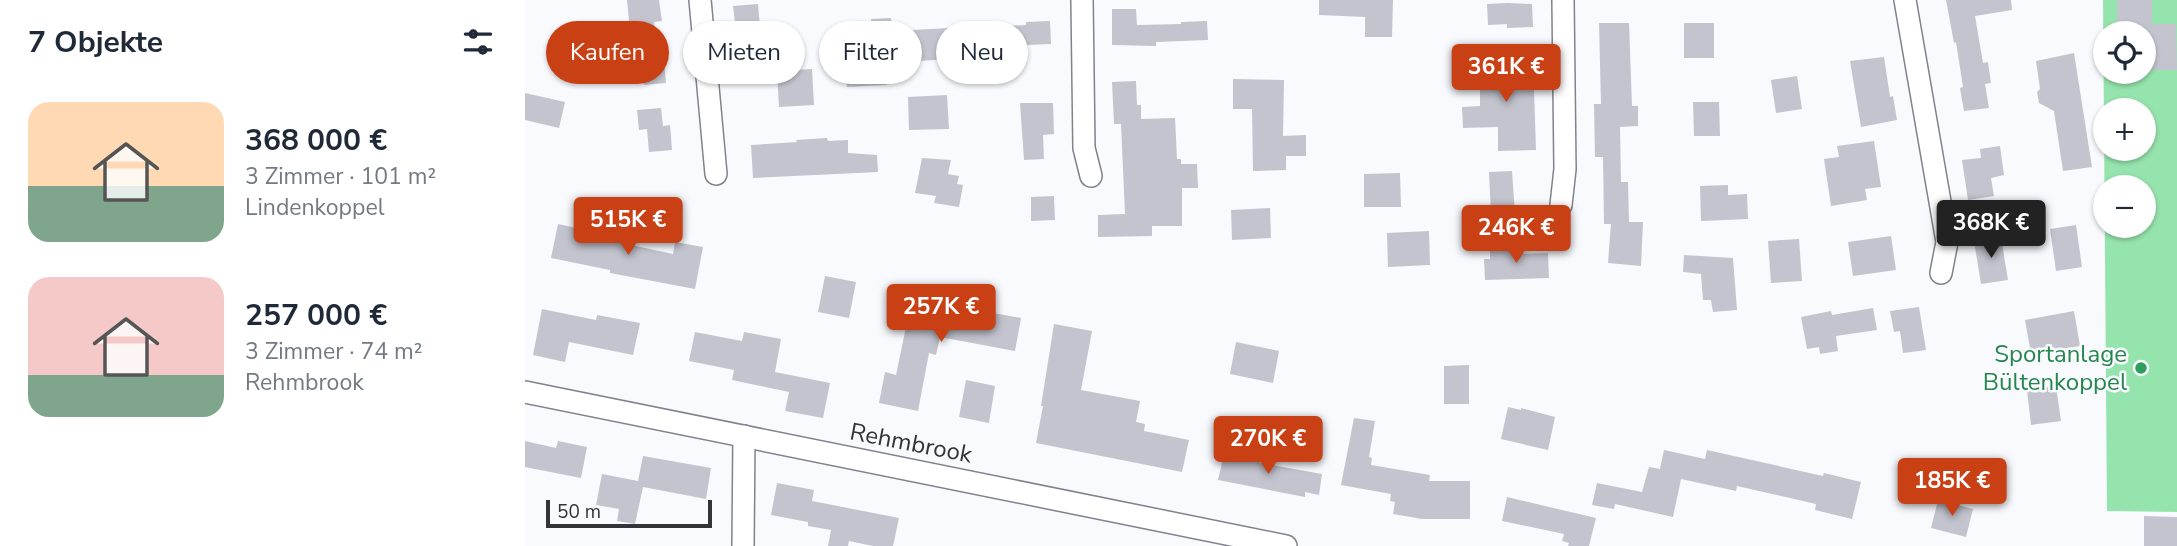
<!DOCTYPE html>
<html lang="de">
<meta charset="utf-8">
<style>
:root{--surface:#fff;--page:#f6f6f7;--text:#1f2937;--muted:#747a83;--accent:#c94015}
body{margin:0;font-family:"Nunito Sans",sans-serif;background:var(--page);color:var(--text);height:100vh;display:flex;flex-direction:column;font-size:26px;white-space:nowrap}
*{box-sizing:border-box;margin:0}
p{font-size:23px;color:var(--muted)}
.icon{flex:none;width:38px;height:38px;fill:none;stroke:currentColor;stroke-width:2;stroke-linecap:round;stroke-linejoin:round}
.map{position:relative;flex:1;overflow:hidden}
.sheet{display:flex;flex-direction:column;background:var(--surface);width:525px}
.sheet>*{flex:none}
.guide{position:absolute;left:21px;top:21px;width:665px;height:63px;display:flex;gap:14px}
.buttons{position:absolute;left:1568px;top:21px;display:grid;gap:14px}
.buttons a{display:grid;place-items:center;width:63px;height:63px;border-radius:50%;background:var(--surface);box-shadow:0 2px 5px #0004;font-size:35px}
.scale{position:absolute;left:21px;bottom:18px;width:166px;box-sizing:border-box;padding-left:7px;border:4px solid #333438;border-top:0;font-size:19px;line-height:24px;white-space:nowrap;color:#333438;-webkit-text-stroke:5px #f9fafe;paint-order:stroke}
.price{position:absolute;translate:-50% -60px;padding:0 16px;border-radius:7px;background:var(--accent);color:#fff;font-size:23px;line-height:46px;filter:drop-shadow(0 2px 4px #0008)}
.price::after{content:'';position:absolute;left:50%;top:42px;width:21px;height:16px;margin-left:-10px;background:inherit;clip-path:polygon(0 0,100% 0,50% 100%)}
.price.current{background:#222;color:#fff}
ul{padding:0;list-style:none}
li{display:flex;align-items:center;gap:21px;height:175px;padding:0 28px}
li span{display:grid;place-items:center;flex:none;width:196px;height:140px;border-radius:21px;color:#555}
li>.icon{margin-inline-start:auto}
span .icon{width:84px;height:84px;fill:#fffc;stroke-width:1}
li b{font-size:30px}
h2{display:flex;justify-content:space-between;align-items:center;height:84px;padding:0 28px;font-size:30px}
.pill{padding:0 24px;border-radius:32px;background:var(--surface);box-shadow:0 2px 5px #0004;font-size:24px;line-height:63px}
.pill.current{background:var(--accent);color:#fff}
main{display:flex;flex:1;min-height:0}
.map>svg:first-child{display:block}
.green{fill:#96e4ad;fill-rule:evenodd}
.building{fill:#c3c4ce}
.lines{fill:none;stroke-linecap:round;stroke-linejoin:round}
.street-casing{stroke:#81828c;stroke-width:24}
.street{stroke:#fff;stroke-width:21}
.leisure-dot{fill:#2e9e5b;stroke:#f9fafe;stroke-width:2.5}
.labels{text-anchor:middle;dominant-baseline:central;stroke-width:5;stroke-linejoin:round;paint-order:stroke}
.leisure-label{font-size:24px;fill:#27864d;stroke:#f9fafe;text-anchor:end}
.street-label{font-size:24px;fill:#333438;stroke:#f9fafe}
</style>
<main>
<section class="sheet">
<h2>7 Objekte<svg class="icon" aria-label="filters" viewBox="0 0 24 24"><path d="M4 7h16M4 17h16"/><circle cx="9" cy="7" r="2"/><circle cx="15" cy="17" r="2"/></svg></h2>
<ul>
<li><span style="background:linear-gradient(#ffd9b3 60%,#7fa58c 0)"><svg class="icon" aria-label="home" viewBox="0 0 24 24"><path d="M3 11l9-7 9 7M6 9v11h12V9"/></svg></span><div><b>368 000 €</b><p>3 Zimmer · 101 m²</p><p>Lindenkoppel</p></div></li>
<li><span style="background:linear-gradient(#f6c9c9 70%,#7fa58c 0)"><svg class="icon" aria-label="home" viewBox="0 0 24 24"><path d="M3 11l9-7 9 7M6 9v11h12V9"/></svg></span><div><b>257 000 €</b><p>3 Zimmer · 74 m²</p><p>Rehmbrook</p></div></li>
</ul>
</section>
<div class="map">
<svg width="1652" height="546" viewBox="0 0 1652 546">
<rect width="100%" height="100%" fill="#f9fafe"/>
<path class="green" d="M1578,0H1652V512L1582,511ZM1580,33H1619V72H1580ZM1580,110H1619V149H1580ZM1580,187H1619V226H1580Z"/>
<g class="building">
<path d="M102,0H134L137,21L129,22L133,59L139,58L141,83L119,85L116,62H111L110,53L87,54L85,33L105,31Z"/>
<path d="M794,0H868L867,37H840V17L794,15Z"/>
<path d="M1421,0H1486L1487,10L1450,16L1458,63L1463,62L1466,83L1460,84L1464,108L1439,111L1435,88L1438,87L1431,42L1429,43Z"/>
<path d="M1592,0H1627V24H1651L1652,70H1619V33H1592Z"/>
<path d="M982,3L1007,4L1008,27L982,28V24L963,25L962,4Z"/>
<path d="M233,4L235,28L211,30L208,6Z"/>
<path d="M587,9H611L612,25L656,24V22L682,21L683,40L631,42V46L587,45Z"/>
<path d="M366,18L367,31L425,28L426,59L361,63L362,85L322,87L320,53L349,51L346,19Z"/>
<path d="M525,21L526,44L502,45V52L477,54L475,26L501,25V22Z"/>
<path d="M1074,23H1104L1107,106H1113V126L1095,127L1096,182H1103L1104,222H1118L1116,266L1083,263L1086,224H1079L1078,157H1070L1069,104H1076Z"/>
<rect x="1159" y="23" width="30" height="35"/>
<path d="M1549,53L1567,167L1538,171L1529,111L1514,103L1512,92L1515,89L1511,61Z"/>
<path d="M1359,57L1365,97L1368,96L1372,120L1336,127L1325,61Z"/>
<path d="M1008,60L1011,150L973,151V127L938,128L937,107L955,106V61Z"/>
<path d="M287,69L289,105L254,107L252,71Z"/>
<path d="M1272,76L1277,109L1251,113L1246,80Z"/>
<path d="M708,79L759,80L758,136L781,135V156H761V170L728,171L727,109H708Z"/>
<path d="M611,81L612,105H616V119L650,118L652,159H656V164H672L673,188H657V226H627V236L573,237V215L600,214L596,124H589L587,82Z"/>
<path d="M0,93L40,102L34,128L0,120Z"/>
<path d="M422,95L424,129L384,130L383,97Z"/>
<path d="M1168,102H1194L1195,136H1169Z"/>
<path d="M495,103H528L529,134L518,135L519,159L499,160Z"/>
<path d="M136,108L138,126L145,125L147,150L124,152L122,129L114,130L112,110Z"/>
<path d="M302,138L303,141L323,140V153L352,155L353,172L228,178L226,145L272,142L271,140Z"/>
<path d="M1349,141L1356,187L1340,189L1342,200L1306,206L1299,159L1314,157L1312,146Z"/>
<path d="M1475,146L1479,175L1466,178L1469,196L1443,200L1437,160L1456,158L1455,149Z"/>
<path d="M397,158L426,160L423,174L434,176L432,184L438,185L434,207L409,203L411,196L390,193Z"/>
<path d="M987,171L990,214L966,215L964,172Z"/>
<path d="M875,173L876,207H839V174Z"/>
<path d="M1203,185V195L1222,194L1223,219L1176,221L1175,186Z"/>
<path d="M529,196L530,220L506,221V197Z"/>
<path d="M745,208L746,238L707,240L706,210Z"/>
<path d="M33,224L89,236L88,241L148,254L150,242L178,247L170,289L85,273V270L26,258Z"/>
<path d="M1551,225L1557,267L1531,271L1525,229Z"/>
<path d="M904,231L905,265L863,267L862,233Z"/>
<path d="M1366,236L1371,270L1328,276L1323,242Z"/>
<path d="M1476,237L1483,280L1456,284L1449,241Z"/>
<path d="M1274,239L1277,281L1246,283L1243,241Z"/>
<path d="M987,247V254L1023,253L1024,278L960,280L959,259H965V248Z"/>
<path d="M1159,255L1208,258L1212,310L1188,312L1186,300H1178L1176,274L1158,272Z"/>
<path d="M300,276L331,282L324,318L293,312Z"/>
<path d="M387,298L496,318L490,351L415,337L411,355L404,353L393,411L354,403L360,372L371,375Z"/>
<path d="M1394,307L1401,350L1378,353L1375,331L1369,332L1365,311Z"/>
<path d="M1348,308L1352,330L1311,336L1313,351L1295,354L1294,347L1282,349L1276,317L1306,311L1307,315Z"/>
<path d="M17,309L71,320L72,315L115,323L108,355L44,342L40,362L8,355Z"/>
<path d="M1549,311L1555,346L1506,354L1500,320Z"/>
<path d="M529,324L567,331L556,390L615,401L611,422L620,424L619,431L664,440L657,472L511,443L518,406H516Z"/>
<path d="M170,332L217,341L219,332L256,339L250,372L305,383L298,418L260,411L264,392L207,380L209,370L164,361Z"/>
<path d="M711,342L754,351L748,383L705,374Z"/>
<path d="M944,365V404H919V366Z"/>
<path d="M441,380L470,386L464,423L434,417Z"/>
<path d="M1531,386L1536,421L1506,425L1502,390Z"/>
<path d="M983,407L996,410V408L1030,417L1023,450L976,439Z"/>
<path d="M829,418L850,421L844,457L847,458L846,465L905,475L904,481H945V519H897L868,514L870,502L865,501L866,494L816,485Z"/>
<path d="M0,441L31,448L33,441L62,447L56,478L0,467Z"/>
<path d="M700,450L736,458L735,463L797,474L794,495L780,492V497L693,480Z"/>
<path d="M1139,450L1180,459L1182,450L1298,476L1299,473L1336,482L1327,519L1290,510L1291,504L1212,486L1211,491L1156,479L1148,517L1090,504L1089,509L1067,505L1072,483L1117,492L1124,467L1135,469Z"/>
<path d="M118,456L186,468L181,499L118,487L110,524L92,521L94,509L71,505L77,474L113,481Z"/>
<path d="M252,483L289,490L287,501L374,518L368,546H348L324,541L323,546H303L306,530L283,526V522L246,515Z"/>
<path d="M982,497L1071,518L1064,546H1043L1044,543L1037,541L1039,534L977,521Z"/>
<path d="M1413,500L1448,509L1441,537L1406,528Z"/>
<path d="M1619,516L1652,517V546H1619Z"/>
</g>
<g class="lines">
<g class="street-casing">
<g id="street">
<path d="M175,0L191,174"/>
<path d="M557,0L559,148L566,176"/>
<path d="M1380,0L1422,242L1416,273"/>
<path d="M1036,205L1040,169L1038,0"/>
<path d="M0,392L761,546"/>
<path d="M218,546L219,436"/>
</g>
</g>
<use href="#street" class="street"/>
</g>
<circle class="leisure-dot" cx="1616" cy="368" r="7"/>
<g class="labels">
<g class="leisure-label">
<text x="1602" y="354">Sportanlage<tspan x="1602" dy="28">Bültenkoppel</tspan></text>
</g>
<g class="street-label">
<text transform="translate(386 443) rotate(11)">Rehmbrook</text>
</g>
</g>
</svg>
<div class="buttons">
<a><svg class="icon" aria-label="locate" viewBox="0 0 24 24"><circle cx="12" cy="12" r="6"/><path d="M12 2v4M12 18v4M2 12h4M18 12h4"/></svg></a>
<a>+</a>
<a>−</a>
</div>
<div class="scale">50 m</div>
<b class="price" style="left:981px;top:104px">361K €</b>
<b class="price" style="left:103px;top:257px">515K €</b>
<b class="price current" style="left:1466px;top:260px">368K €</b>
<b class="price" style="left:991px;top:265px">246K €</b>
<b class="price" style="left:416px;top:344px">257K €</b>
<b class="price" style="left:743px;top:476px">270K €</b>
<b class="price" style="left:1427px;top:518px">185K €</b>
<div class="guide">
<a class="pill current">Kaufen</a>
<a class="pill">Mieten</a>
<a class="pill">Filter</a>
<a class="pill">Neu</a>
</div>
</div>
</main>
